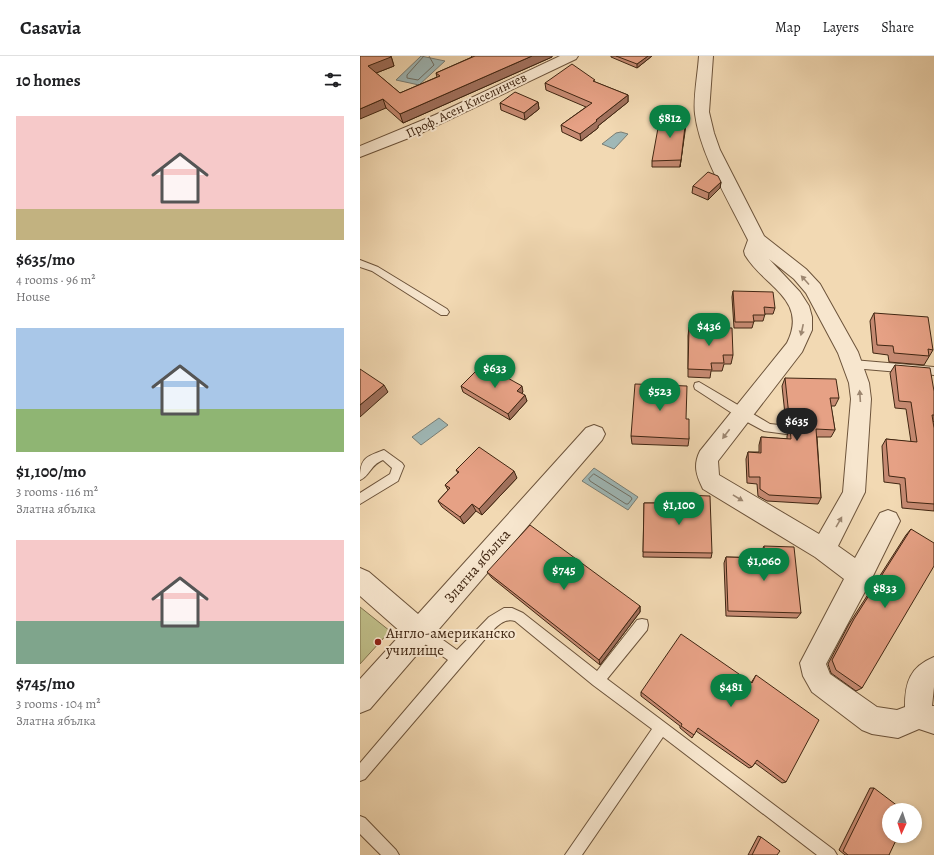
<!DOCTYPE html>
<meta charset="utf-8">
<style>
:root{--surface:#fff;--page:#f6f6f6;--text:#202124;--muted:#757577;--line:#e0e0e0;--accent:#0b8043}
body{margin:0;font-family:Alegreya,serif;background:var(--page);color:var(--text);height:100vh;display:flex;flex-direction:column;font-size:15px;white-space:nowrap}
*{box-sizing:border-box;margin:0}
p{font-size:13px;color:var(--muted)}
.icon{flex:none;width:22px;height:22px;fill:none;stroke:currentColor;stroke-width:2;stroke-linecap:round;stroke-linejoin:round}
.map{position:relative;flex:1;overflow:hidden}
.side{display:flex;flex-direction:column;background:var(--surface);width:360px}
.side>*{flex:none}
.needle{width:26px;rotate:183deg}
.tools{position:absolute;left:522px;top:747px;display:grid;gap:8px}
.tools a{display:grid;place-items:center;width:40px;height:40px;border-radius:50%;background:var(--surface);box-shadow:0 2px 6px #0003;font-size:20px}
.price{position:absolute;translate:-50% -34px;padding:0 9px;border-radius:14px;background:var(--accent);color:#fff;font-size:13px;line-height:26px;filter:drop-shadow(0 1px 2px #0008)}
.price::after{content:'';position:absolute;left:50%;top:24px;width:12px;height:9px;margin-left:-6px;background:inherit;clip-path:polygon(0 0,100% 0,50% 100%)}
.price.on{background:#222;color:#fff}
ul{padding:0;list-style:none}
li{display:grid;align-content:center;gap:8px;height:212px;padding:0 16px}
li span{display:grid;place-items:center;height:124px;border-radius:0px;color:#555}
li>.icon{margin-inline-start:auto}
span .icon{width:72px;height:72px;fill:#fffc;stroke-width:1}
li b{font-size:17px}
h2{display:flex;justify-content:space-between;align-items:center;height:48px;padding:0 16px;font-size:17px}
header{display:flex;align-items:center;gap:24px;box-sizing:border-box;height:56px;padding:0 20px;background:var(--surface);border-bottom:1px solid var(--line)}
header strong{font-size:19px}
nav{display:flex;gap:22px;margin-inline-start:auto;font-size:14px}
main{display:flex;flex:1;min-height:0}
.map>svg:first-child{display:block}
.green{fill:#bfbe89;stroke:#80724e}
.water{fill:#9fb8b7;stroke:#797e75}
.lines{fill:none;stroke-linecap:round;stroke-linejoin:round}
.shore{stroke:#706f64;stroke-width:1}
.lane-casing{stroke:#6c533a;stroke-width:2}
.street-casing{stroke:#6c533a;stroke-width:2}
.lane{fill:#f7e6ce;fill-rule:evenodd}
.street{fill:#f7e6ce;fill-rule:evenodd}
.wall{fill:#c68a72;stroke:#402612}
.shaded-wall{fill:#a1715d;stroke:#402612}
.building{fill:#e6a185;stroke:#402612}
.oneway{fill:#9c8670}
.poi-dot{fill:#8f2418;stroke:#f7e6ce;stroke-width:1.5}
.labels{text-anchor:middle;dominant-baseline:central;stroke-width:4;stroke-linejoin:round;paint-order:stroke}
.far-street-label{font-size:13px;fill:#402612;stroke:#f7e6ce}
.street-label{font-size:15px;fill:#402612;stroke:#f7e6ce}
.poi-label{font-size:15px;fill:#402612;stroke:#f7e6ce;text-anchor:start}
</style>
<header>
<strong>Casavia</strong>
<nav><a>Map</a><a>Layers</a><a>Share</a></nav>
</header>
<main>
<section class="side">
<h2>10 homes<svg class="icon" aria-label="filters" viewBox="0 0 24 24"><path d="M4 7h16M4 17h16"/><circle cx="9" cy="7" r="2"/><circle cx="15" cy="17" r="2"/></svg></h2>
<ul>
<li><span style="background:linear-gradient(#f6c9c9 75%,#c2b280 0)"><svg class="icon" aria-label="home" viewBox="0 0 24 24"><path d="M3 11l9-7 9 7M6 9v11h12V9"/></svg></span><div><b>$635/mo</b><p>4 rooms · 96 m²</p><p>House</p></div></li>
<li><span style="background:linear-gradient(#a9c7e8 65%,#8fb573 0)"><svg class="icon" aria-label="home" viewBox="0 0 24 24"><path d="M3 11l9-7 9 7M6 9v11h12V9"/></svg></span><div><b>$1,100/mo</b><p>3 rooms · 116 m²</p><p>Златна ябълка</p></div></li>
<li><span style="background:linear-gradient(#f6c9c9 65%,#7fa58c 0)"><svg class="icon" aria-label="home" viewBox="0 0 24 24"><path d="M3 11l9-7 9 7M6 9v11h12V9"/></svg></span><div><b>$745/mo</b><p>3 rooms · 104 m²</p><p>Златна ябълка</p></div></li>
</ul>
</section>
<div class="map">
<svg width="574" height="799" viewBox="0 0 574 799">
<rect width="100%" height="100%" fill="#f2d9b3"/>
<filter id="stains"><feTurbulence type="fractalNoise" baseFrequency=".005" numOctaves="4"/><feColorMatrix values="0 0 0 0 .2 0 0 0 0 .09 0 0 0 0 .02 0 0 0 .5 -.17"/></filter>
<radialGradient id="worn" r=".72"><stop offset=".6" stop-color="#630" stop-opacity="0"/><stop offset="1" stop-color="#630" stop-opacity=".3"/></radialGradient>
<path class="green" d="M0,551L30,575L0,608Z"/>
<g class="water">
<path d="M61,0L85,5L59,29L36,24Z"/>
<path d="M261,76L268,78L254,93L242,88L256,77Z"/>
<path d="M79,362L88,369L61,389L52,381Z"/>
<path d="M234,412L278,441L268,454L222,425Z"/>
</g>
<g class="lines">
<g class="shore">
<path d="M64,0L47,19V22L58,24L74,9L69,0"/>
<path d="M234,418L271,441L272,443L268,448H266L230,425L229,423Z"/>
</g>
<g class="lane-casing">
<g id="lane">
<path d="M0,204L18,211L87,253L89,256L87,259H81L12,215L0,211Z"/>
<path d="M493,304L574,311V319L493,312L489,311L488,308L489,305Z"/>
<path d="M339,326L410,368L438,371L439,374L438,377L434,379L404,375L378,361L335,333L334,330L335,327Z"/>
<path d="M24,394L42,407L44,410L38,425L0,448V437L30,418L32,412L23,404C10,409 10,420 0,424C0,402 5,401 24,394Z"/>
<path d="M144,552H152L163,557L237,615L277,564L282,563L287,564L288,569L287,574L247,623L474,794L477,799H457L303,681L222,799H205L292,673L233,629L155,565C142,561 133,575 125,583L5,723L0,725V707L88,604L55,581L54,576L55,571L60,570L65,571L97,594L129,561Z"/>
<path d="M0,760L5,762L36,794L39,799H21L0,778Z"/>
</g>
</g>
<g class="street-casing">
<g id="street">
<path d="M200,0H218L216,3L59,78L0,101V90L75,59Z"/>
<path d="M339,0H353L349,56L354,77L360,94L404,180L446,213L460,228L498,296L509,327L511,343L505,436L478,490L495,502L520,457L528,454L536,457L540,465L509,528L466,608L470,618L517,651L537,654L545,651C545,626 550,611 574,601V631L572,650H574V678L559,673L538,682L512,678L502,674L452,636L443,620L440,607L484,523L455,501L343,433C336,419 333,409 340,395L427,287C449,243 403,230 385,199L384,195L388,184C370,147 340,99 335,58C333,42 338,17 339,0ZM409,203L434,223L446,237L478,297L489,327L491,343L483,436L459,478L359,419L358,405L442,296L452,274V261L449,250L440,236Z"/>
<path d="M234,369L242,372L245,378L242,384L10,653L0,657V623L42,577L0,540V512L9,516L58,558L226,372Z"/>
</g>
</g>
<use href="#lane" class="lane"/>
<use href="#street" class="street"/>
</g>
<g class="wall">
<path d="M0,0H31L34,10L16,17L40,37L77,21L76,17L112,1L111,0H192V1L43,67L26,52Z"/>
<path d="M251,0H292L277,12L251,1Z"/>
<path d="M235,26L268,39V46L238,70V72L221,85L202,76L201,69L226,51L186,34L185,27Z"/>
<path d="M178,46L179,53L165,64L141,54L140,47Z"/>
<path d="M326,62L320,111H292V105Z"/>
<path d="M361,126L360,132L348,144L332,137L333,130Z"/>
<path d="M373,235L415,252L413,258H405L403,265H394L392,272H374L372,241Z"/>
<path d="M514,257L573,294L564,309L529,306L528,299L513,297L510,265Z"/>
<path d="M329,271L373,299L371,308H364L362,315H351L350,322L328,321V280Z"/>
<path d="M535,309L574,335V365L573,366L574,372V455L542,452L540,428L524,426L522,390L526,383L551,386L546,353L535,352L530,317Z"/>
<path d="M124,315L163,336L162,337L167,345L150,364L103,336L101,330Z"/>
<path d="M425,322L479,342L475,350H471L475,374L471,381H457L461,442L458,448L407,445L398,440L397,428L387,427L386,403L388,396H399V389L401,381L427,383V380L430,372L437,373L439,372L438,370L426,368L422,330Z"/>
<path d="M326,363L329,383L328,390L272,388L271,380Z"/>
<path d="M96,414L157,422L122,459L116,455L104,468L82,451L78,445L88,434L85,429L98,417Z"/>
<path d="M323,439L352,497L351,502L283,501L284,447H322Z"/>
<path d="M551,473L502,632L496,635L471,617L468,608L489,568L546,479Z"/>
<path d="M404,490L441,557L437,562L366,560L364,507L366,501L402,502L401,496Z"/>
<path d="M127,516L280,550V556L240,609L132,522Z"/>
<path d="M396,619L426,726L422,727L395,707L392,711L389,712L336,675L332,682L320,672V670L281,640V636L391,627Z"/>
<path d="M510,732H514L529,799H485L479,794Z"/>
<path d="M398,780L401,781L417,799H388Z"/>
</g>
<g class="shaded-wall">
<path d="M27,0H31L34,10L11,19L8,10Z"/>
<path d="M172,0H192V1L43,67L40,58Z"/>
<path d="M288,0H292L277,12V8Z"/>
<path d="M268,39V46L238,70V72L221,85L220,78L236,64Z"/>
<path d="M23,43L26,52L0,63V53Z"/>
<path d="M178,46L179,53L165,64L164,57Z"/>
<path d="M326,62V69L320,111L321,104Z"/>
<path d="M361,126L360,132L348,144L349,137Z"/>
<path d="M24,329L28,336L0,361V349Z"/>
<path d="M162,330L163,336L159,340L157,335Z"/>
<path d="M165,339L167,345L150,364L148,358Z"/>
<path d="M154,415L157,422L122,459L119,453Z"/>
<path d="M112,448L116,455L104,468L100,461Z"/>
<path d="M280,550V556L240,609L239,604Z"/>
</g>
<g class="building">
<path d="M0,0H30L31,1L8,10L40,37L80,20L76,17L115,0H172L40,58L23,43L0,53Z"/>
<path d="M256,0H288L277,8Z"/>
<path d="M212,8L235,24L233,25L268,39L236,64L237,65L220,78L201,69L232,47L185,27Z"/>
<path d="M155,36L178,46L164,57L140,47Z"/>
<path d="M300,61L326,62L321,104L292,105Z"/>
<path d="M348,116L358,120L361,126L349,137L333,130Z"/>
<path d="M373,235L413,236L415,252L404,251L405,259H393L394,266H375Z"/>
<path d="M514,257L568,261L573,294L568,293L569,300L534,297L533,290L517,289Z"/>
<path d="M329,271L372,272L373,299H363L364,307H351L352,314L328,313Z"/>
<path d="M535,309L570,312L574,335V359H572L574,372V448L547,446L545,422L529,420L526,383L557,386L551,346L539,345Z"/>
<path d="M128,311L162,330L157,335L165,339L148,358L101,330L119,312L124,315Z"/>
<path d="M0,313L24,329L0,349Z"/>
<path d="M425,322L476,323L479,342H470L475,374L456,373L461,442L409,439L400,433V421H389L388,396L401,397V381L431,383L430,372L437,373L442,370L444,366L441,362L429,360Z"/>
<path d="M275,328L327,330L326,363H329V383L271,380Z"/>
<path d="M119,391L154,415L119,453L112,448L100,461L78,445L90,432L85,429L99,416L96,414Z"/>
<path d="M323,439L350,440L352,497L283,496L284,447H323Z"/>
<path d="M170,469L280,550L239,604L127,516Z"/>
<path d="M551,473L574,487V510L502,632L476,614L472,604L494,563Z"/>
<path d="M404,490L434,491L441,557L368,555L366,501L405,502Z"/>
<path d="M321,578L392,627L396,619L459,664L426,726L397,704L392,711L338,672L334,679L321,670L322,668L281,636Z"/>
<path d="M514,732L543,754H529V780H538L529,799H488L483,795Z"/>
<path d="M401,781L420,795L417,799H392Z"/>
</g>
<defs><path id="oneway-solid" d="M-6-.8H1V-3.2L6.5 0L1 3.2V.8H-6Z"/></defs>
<g class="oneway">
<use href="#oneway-solid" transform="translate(445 224) rotate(-132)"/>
<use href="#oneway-solid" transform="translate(442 274) rotate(102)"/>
<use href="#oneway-solid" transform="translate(500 340) rotate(-94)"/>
<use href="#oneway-solid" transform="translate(366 378) rotate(127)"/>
<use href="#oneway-solid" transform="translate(378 442) rotate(31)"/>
<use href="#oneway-solid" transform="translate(479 466) rotate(-60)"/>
</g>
<circle class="poi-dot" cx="18" cy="586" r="4"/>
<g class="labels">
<g class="far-street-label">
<text transform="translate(106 49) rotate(-26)">Проф. Асен Киселинчев</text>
</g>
<g class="street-label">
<text transform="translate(117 510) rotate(-49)">Златна ябълка</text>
</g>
<g class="poi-label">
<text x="26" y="577">Англо-американско<tspan x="26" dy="17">училище</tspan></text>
</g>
</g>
<rect width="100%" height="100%" filter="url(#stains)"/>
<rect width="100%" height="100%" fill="url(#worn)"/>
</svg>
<div class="tools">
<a><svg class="needle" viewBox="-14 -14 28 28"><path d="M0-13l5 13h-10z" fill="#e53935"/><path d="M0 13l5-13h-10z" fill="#757577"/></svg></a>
</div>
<b class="price" style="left:310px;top:83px">$812</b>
<b class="price" style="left:349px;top:291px">$436</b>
<b class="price" style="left:135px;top:333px">$633</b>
<b class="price" style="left:300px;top:356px">$523</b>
<b class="price on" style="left:437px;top:386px">$635</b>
<b class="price" style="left:319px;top:470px">$1,100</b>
<b class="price" style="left:404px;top:526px">$1,060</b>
<b class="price" style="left:204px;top:535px">$745</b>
<b class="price" style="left:525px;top:553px">$833</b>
<b class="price" style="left:371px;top:652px">$481</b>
</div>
</main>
